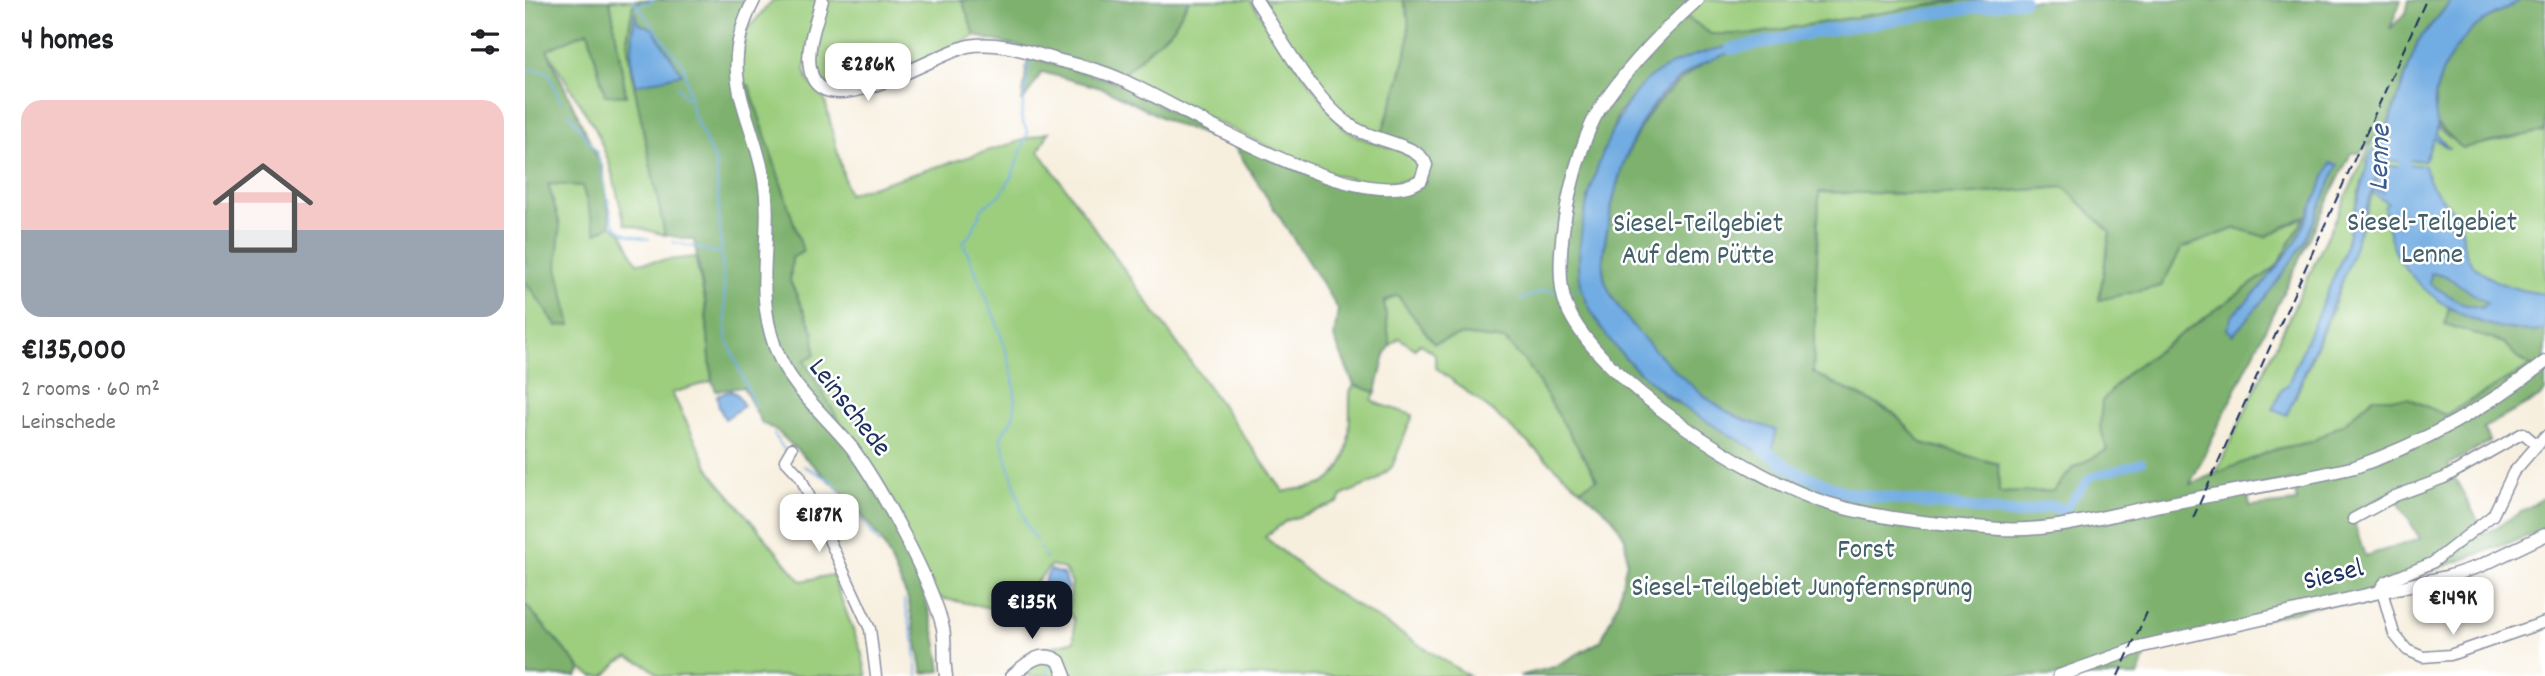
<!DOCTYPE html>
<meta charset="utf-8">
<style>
:root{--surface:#fff;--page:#f2f2f2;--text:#202124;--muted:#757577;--accent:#111827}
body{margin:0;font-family:Dekko,sans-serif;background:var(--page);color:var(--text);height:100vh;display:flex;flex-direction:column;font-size:26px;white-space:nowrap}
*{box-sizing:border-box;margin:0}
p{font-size:23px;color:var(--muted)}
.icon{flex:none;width:38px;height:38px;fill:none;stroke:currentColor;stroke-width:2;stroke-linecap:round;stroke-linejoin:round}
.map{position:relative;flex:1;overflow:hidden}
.sheet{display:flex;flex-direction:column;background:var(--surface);width:525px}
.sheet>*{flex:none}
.price{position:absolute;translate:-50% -60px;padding:0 16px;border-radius:14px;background:#fff;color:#222;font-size:23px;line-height:46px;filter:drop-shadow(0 2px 4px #0008)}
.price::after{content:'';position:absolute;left:50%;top:42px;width:21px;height:16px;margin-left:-10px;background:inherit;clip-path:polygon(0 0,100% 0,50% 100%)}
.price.active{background:var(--accent);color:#fff}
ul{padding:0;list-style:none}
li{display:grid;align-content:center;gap:14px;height:371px;padding:0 21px}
li span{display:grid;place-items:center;height:217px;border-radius:21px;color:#555}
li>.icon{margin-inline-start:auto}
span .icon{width:126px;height:126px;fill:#fffc;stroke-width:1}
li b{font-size:30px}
h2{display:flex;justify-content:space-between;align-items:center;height:84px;padding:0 21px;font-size:30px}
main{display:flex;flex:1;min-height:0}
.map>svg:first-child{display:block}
.green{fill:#9cce7e;stroke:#5c7e6e;stroke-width:2;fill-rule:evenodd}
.forest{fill:#7db16d;stroke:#4c7066;stroke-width:2;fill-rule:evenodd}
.water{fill:#71ace2;stroke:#466ea0;stroke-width:2;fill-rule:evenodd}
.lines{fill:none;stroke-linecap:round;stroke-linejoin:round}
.stream{stroke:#71ace2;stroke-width:2}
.canal{stroke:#71ace2;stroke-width:8}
.river{stroke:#71ace2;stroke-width:12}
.minor-casing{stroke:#898f9e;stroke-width:13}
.major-casing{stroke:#898f9e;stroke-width:15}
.minor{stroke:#fff;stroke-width:10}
.major{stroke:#fff;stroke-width:12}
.rail{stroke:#1b2f5e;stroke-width:2;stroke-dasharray:10 5;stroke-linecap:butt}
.labels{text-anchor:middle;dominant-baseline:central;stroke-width:5;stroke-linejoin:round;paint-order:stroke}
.park-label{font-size:28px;fill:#425f68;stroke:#fff}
.street-label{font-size:28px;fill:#1b2f5e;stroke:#fff}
.water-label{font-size:30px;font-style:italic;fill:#395b8c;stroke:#fff}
</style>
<main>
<section class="sheet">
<h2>4 homes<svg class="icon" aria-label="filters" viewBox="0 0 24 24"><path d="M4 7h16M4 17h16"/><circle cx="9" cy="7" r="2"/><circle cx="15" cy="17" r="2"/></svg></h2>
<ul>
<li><span style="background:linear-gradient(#f6c9c9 60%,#9aa5b1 0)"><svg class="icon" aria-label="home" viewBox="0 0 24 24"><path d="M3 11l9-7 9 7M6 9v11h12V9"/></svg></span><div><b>€135,000</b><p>2 rooms · 60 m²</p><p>Leinschede</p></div></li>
</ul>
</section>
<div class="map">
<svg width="2020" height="676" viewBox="0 0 2020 676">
<rect width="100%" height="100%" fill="#fff"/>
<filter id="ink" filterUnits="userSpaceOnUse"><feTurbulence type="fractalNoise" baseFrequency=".0143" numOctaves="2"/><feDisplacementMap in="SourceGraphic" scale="14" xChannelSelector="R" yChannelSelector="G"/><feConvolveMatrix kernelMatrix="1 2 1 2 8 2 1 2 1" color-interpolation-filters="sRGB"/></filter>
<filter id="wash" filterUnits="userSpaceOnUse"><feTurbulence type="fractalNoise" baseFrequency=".00686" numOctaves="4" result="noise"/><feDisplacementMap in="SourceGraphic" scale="28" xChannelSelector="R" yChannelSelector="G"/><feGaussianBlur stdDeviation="1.57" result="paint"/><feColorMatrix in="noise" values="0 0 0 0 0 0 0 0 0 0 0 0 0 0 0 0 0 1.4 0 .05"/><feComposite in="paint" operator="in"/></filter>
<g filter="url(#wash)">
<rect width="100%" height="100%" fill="#f7efde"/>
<g class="green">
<path d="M85,0H117L108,5L102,39L106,70L140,235L100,224L84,162L70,128L22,50L63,30L80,95H101Z"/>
<path d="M248,0H293L280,69L283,81L299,97L323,194L524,132L514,151L759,492C771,488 787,489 798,484C830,466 824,424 825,392L829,385L851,392L847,400L851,403L888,415L867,467L851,481L818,495L813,503L761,521L740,537L797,584L944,676H542L539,664L528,650L518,649L549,641V619L543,612L547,583L539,569L526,565L491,606L476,610L410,597L279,360L289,333L265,281L267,257L278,252L216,87L215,69L221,31Z"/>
<path d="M301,0H437L450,36L393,63L323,89L301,85C279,57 293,32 301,0Z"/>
<path d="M664,0H725L818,128L836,138L885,154L895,167C891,192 825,180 807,174C790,170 773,160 757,153C703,129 650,101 597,75L648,28Z"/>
<path d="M735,0H878C896,37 867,98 856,137C799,114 768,49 735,0Z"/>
<path d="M1177,0H1435L1228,34H1186L1160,15Z"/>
<path d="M1913,0H2020L1913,128L1937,148L2020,131V330L1913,298L1924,308L1920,324L1979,343L1994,359L2008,365L1920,415L1883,398H1848L1821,422L1786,442L1751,449L1690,475L1849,137H1858ZM1834,191L1847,195L1809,306L1770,398L1756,390L1763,385L1819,253Z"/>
<path d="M23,184L57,186L72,233L86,225L97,233L112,263L170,257L180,301L187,381L147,393L187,474L276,581L307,575L336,651L342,676H135L120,664L103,657L93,662L80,676H68L56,669L0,604V281L32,326L12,267L35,225Z"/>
<path d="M1539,187L1585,232L1574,299L1636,286L1657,248L1711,228L1741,237L1781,215L1752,266L1602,373L1575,426L1583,450L1548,468L1528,491L1474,493L1473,464L1397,443L1368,412L1288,373L1294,192L1435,195Z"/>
<path d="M872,295L909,343L936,335L980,340L1003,365L1073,479L1055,489L968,412L910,367V354L895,343L890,349L874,338L865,346L859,302Z"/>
<path d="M521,657L533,668L534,676H502L505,669Z"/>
</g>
<g class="forest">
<path d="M0,0H85L101,96L80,95L63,31L22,50L77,167L86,225L71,233L57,186L23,184L35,225L32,267L46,325L32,326L0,281Z"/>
<path d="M117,0H226L211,88L224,85L278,251L267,258L265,281L289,333L290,355L279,360C334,457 403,558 416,671L398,673L383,599L358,543L326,501L252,431L237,423L218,387L191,391L187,381L180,301L169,240L140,235L106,70L102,39L108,5Z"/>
<path d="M437,0H664L648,28L594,77L536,57L450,36Z"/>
<path d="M878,0H1167L1155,12L1186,34H1228L1435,0H1876L1865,29L1881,13L1884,0H1927L1893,41L1858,137L1849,138L1835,153H1826L1665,484L1751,449L1786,442L1821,422L1848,398H1883L1920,415L2007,366L1994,359L1979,343L1920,324L1924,308C1954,325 1986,333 2020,330V391L2014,398L1958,428L1965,441L1923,465L1960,534L2020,497V530L1853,590L1623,650L1613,676H994L1029,667L1076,641L1093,602L1102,561L1100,538L1087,517L1055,489L1072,479L1003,365L980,340L936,335L909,343L872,295L859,302L865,346L860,355L851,392L829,385L809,338L813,309L708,144L652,125L580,89L517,72L497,103L503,56L591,82L708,144L807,183L890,187L898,152L887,145L856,137C867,98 896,37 878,0ZM1189,58C1121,93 1095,155 1083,226C1080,243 1075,268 1081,284C1097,324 1168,394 1206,414C1220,421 1236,425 1251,430L1246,458L1139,395L1094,348L1060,298L1056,257L1058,227L1063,198L1093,114L1124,78ZM1539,187L1585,232L1574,300L1636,286L1657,248L1711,228L1740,237L1780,216L1752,266L1602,373L1577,401L1575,426L1582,450L1548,468L1528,491L1474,493L1473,464L1397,443L1368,413L1288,373L1294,192L1435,195ZM1768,480L1772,502L1725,507L1722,489ZM1870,496L1895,539L1840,556L1828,519Z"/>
<path d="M1995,0H2020V131L1937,148L1911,123C1905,79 1929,38 1966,16C1976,10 1986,7 1995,0Z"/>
<path d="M1906,273L1919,275L1962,303L1956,308L1938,304L1905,284Z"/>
<path d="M0,604L56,669L52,676H0Z"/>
</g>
<g class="water">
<path d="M1927,0H1995C1987,7 1976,10 1967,15C1937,33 1916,63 1910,97C1907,109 1915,123 1911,134L1924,149L1909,138L1900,160L1881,161L1880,158L1878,161H1856L1824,264L1762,415L1748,409L1756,390L1763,384L1819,253L1843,160L1847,151L1857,144L1893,41Z"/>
<path d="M110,11L113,23L128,29L157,74L111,85L106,60Z"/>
<path d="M1221,43V47C1202,54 1183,59 1166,70C1115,102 1094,164 1084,220C1080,239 1074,266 1081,284C1096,323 1169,394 1206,414C1220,421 1236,425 1251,430L1246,459C1176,418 1094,377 1060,298C1038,247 1082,109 1126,77C1153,57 1188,49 1221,43Z"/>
<path d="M1806,163L1813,165L1779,243L1740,298L1708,335L1702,329L1707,316L1736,287L1771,242Z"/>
<path d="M1883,165H1900C1903,190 1922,201 1934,220C1939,229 1937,238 1939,247C1946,279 1992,291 2020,294V330C1965,335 1910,309 1877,264C1866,248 1862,226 1859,207L1863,203L1847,193L1848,190L1860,193L1849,189L1858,166H1876L1877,174L1882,173ZM1906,273L1919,275L1962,303L1956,308L1938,304L1905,284Z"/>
<path d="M206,391L212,394L219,406L200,419L194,407L192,395Z"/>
<path d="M525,570L538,574L543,585L540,603L518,598L520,579Z"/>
</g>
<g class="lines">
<g class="stream">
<path d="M108,0L159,66L168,114L191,164L202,339L230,408"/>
<path d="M112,7L129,0"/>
<path d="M505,59L496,119L503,132L487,176L476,194L457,208L447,233L438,242C455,283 493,362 490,406C489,425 478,426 476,439L501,524L511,541"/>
<path d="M0,71L11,69L24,73L36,103"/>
<path d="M152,86L162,99"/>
<path d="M43,112L72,152L88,221C96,235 108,236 124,239"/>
<path d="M148,242L194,253"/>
<path d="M0,271L4,270"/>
<path d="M1047,291L1056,286"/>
<path d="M995,300L1020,290L1031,291"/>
<path d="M249,434L260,451"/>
<path d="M279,466L307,481L355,544"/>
<path d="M515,549L516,551"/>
<path d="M519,555L522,559"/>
<path d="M379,600L389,643L393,676"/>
<path d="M522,676L525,666"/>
</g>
<path class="canal" d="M1538,512L1565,477L1617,462"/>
<g class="river">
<path d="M1206,49L1302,30L1499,0"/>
<path d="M1879,190L1880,142"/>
<path d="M1237,448L1269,471L1321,493L1494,514L1525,506L1540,510"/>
</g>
</g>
</g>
<g filter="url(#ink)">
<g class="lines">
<g class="minor-casing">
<g id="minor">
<path d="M2020,436L1988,473L1968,515L1907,563L1860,582L1856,587L1869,634L1882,650L1898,657L1925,655L2020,622"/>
<path d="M267,448L260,460L275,476L345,629L351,676"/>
<path d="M1828,519L1870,496L1919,478L1998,433L2011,444"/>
</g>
</g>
<g class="major-casing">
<g id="major">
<path d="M229,0C192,72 223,104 238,174C250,234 227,283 250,347C266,390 300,414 327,448C356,488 407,581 418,628C421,644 418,660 421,676"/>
<path d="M297,0C292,20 281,47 285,68C294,130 411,53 443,46C473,40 507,53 536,61C557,66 578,71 597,80C656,106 837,220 896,180L901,165C893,143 846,141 826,126C787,99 757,39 731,0"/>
<path d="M1172,0C1139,30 1098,72 1074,110C1050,149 1024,261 1041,305C1070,379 1230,482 1305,504C1358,520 1419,525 1475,529C1526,532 1576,517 1626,507C1694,493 1762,483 1830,467C1898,443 1964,406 2020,362"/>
<path d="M487,676C501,664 515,649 534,661L540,676"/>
<path d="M1534,676L1618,646L1925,576L1955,566L2020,535"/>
</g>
</g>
<use href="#minor" class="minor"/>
<use href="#major" class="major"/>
<g class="rail">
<path d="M1668,518L1901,0"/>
<path d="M1593,676L1622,612"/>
</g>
</g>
</g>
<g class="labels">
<g class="park-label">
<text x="1907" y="225">Siesel-Teilgebiet<tspan x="1907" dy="32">Lenne</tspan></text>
<text x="1173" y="226">Siesel-Teilgebiet<tspan x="1173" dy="32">Auf dem Pütte</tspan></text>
<text x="1341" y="552">Forst</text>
<text x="1277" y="590">Siesel-Teilgebiet Jungfernsprung</text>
</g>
<g class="street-label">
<text transform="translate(323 409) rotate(52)">Leinschede</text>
<text transform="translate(1809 577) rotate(-14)">Siesel</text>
</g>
<g class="water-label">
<text transform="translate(1857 158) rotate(-88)">Lenne</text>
</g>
</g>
</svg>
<b class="price" style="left:343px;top:103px">€286K</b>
<b class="price" style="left:294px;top:554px">€187K</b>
<b class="price" style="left:1928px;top:637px">€149K</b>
<b class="price active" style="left:507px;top:641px">€135K</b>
</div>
</main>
